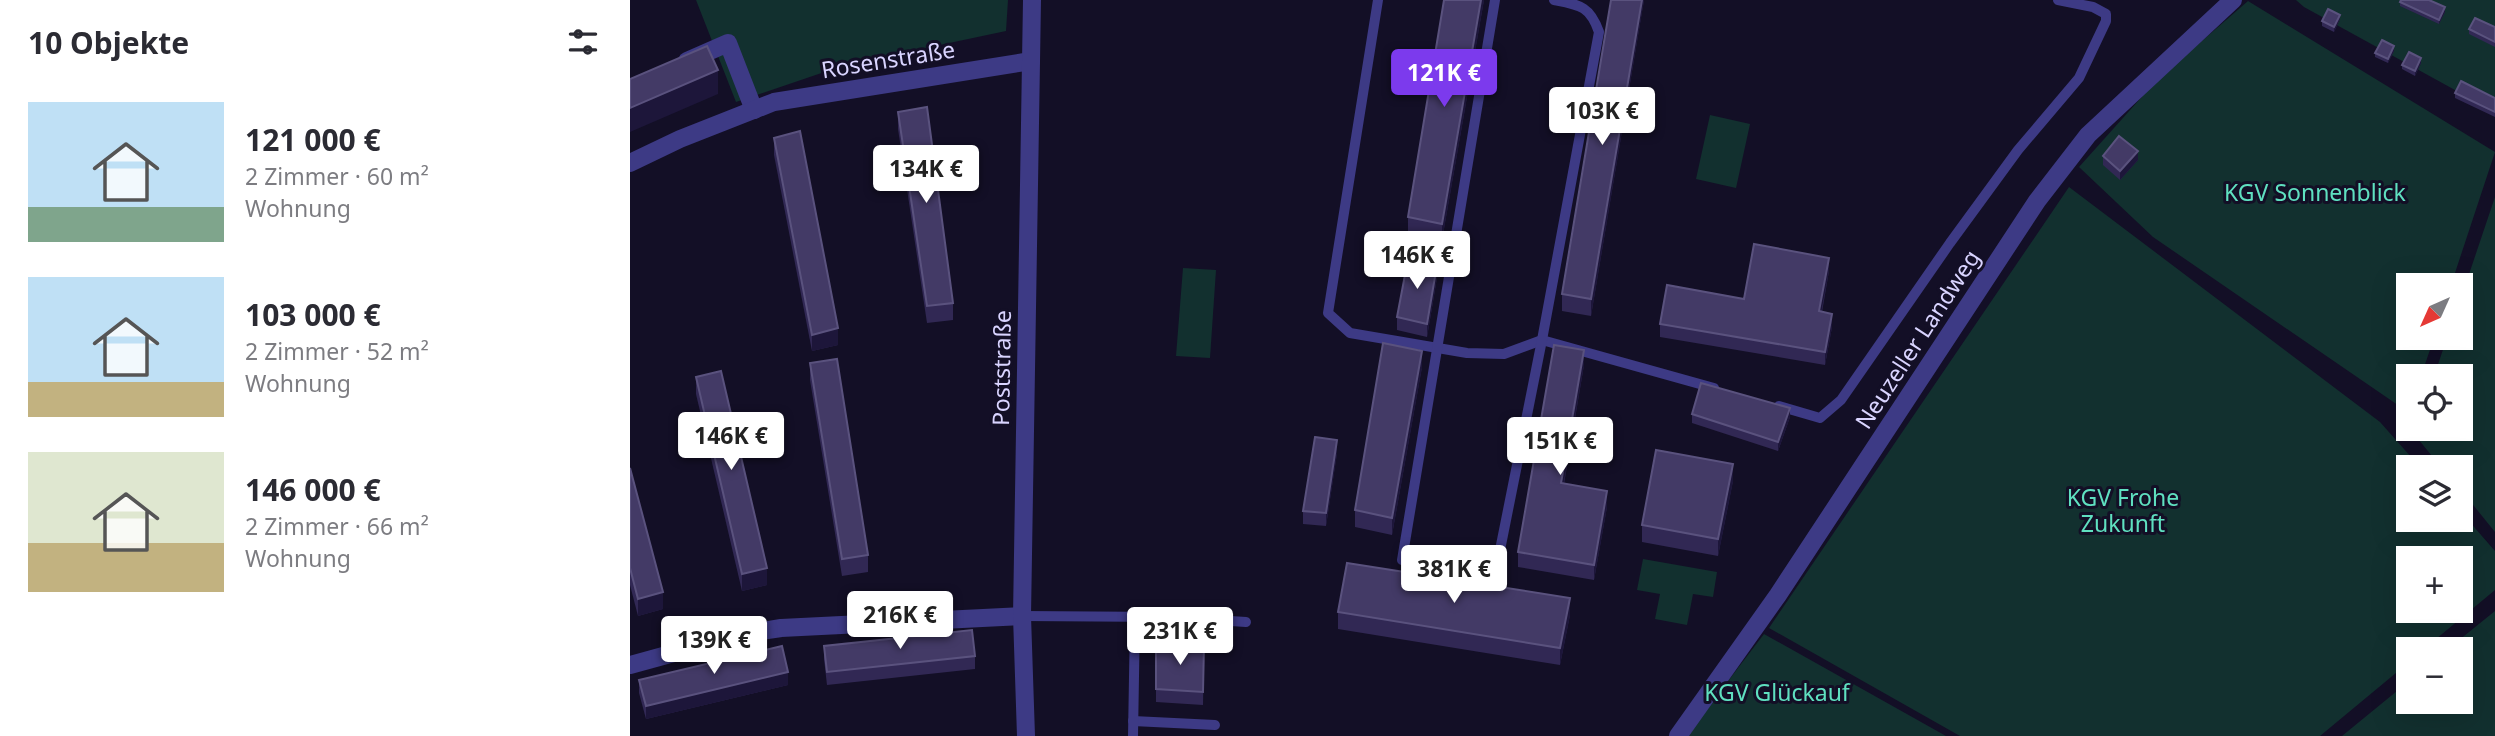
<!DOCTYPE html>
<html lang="de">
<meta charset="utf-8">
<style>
:root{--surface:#fff;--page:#f2f2f3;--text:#2b2b33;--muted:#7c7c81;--accent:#7c3aed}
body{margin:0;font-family:"Noto Sans",sans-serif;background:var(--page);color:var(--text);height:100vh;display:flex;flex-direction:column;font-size:26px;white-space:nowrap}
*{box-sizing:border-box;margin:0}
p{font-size:23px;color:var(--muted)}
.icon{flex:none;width:38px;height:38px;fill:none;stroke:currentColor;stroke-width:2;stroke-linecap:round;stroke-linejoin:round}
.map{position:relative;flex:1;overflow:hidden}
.panel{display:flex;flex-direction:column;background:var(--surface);width:630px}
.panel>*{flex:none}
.needle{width:46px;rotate:225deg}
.buttons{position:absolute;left:1766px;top:273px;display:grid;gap:14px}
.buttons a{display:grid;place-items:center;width:77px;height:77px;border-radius:0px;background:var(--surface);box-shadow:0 7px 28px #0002;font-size:35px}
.price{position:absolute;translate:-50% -60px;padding:0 16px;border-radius:7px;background:#fff;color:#222;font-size:23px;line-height:46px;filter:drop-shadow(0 2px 4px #0008)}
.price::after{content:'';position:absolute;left:50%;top:42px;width:21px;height:16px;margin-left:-10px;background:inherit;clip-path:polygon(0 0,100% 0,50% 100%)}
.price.current{background:var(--accent);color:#fff}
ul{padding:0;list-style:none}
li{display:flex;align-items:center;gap:21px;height:175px;padding:0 28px}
li span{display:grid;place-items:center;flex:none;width:196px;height:140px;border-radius:0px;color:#555}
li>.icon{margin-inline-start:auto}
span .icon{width:84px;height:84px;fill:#fffc;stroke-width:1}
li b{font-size:30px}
h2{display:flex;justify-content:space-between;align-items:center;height:84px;padding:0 28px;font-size:30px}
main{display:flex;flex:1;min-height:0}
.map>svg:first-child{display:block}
.green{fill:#12302f;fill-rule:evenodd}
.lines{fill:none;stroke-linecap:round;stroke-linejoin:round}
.service{stroke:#3d3a85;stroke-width:10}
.minor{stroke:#3d3a85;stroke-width:18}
.wall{fill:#312854}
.shaded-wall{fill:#1d163a}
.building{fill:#433a66;stroke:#5a527e;stroke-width:2}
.labels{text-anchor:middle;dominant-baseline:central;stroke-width:6;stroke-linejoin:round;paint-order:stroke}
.street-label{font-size:23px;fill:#d9d4ff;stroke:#130f26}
.park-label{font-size:23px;fill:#5fe0c0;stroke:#130f26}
</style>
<main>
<section class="panel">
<h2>10 Objekte<svg class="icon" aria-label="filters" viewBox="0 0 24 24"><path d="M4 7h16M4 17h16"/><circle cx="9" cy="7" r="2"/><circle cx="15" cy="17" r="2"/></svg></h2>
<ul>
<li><span style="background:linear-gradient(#bfe0f5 75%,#7fa58c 0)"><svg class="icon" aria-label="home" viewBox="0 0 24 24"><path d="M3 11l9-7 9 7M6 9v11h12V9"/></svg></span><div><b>121 000 €</b><p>2 Zimmer · 60 m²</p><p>Wohnung</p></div></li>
<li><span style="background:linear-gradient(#bfe0f5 75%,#c2b280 0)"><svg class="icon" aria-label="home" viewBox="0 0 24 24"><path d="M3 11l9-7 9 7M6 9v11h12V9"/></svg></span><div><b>103 000 €</b><p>2 Zimmer · 52 m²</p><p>Wohnung</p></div></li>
<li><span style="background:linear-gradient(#dfe7d0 65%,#c2b280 0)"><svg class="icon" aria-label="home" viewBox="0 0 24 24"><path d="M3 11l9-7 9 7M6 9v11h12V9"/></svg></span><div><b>146 000 €</b><p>2 Zimmer · 66 m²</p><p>Wohnung</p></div></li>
</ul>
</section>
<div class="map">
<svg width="1865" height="736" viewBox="0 0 1865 736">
<rect width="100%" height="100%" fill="#130f26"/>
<g class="green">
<path d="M66,0H378L376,31L215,65L106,102Z"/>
<path d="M1666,0H1865V112L1674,7Z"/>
<path d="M1618,1L1865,152L1821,285H1778V338H1804L1791,376H1778V412L1523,237L1449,167L1527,80Z"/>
<path d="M1080,115L1120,124L1106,188L1066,179Z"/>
<path d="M1439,187L1750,422L1790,467H1778V520H1830L1831,512L1865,551V590L1794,649H1778V663L1690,736H1330L1139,628ZM1778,558H1830V611H1778Z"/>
<path d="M1865,197V532L1831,490L1830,467H1811L1784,434L1786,429H1830V376H1804L1817,338H1830L1831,298Z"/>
<path d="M553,268L586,270L580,358L546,356Z"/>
<path d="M1013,559L1087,572L1083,597L1063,594L1057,625L1025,619L1030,594L1007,590Z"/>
<path d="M1865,611V736H1712L1778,682V702H1830V649H1818Z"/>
<path d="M1134,634L1316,736H1056Z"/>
</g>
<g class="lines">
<g class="service">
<path d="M748,0L698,313L720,333L837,353L874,354L912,340L1084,388"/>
<path d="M865,0L772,560L865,575L912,340L969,32C960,6 950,5 924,0"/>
<path d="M1149,406L1190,418L1211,400L1320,243L1388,150L1449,78L1476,21V14L1463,7L1428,0"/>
<path d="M392,616L538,617L616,622"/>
<path d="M503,721L585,725"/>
<path d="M503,736L505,617"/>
</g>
<g class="minor">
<path d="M57,61L98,43L124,110"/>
<path d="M0,163L50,139L144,102L401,61"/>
<path d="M0,665L113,634L151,628L392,616"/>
<path d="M396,736L392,616L402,0"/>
<path d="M1048,736L1148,595L1407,201L1458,135L1603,0"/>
</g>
</g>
<g class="wall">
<path d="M814,0H854L812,240L778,234V217Z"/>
<path d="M981,0H1014L961,316L932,311V294Z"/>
<path d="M1770,2L1815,12L1809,24L1770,6Z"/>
<path d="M1710,19L1704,32L1692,26V21Z"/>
<path d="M1865,27V47L1839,34V29Z"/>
<path d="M1764,51L1758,63L1745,57V53Z"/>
<path d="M1791,63L1785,76L1772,69V65Z"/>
<path d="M1825,93L1865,98V117L1825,98Z"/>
<path d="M268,112L323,303V320L297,323L268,129Z"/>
<path d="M144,138L208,345L182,351L144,155Z"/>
<path d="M1473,156L1508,160L1490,180L1473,165Z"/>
<path d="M1199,271L1192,312L1202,327L1195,365L1030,337V324L1114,299Z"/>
<path d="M807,278L797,337L767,330V317Z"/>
<path d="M180,363L238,555V572L212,576L180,380Z"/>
<path d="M954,365L934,484L977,507L964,580L888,567V552Z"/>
<path d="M792,367L762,535L725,527V510Z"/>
<path d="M66,377L137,585L112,591L66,394Z"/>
<path d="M1062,414L1160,417L1148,451L1062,423Z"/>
<path d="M707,453L696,526L673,524V511Z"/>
<path d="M0,468L33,609L8,616L0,585Z"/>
<path d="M1103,481L1088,556L1012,542V525Z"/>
<path d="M708,612L940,615L930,665L708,629Z"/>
<path d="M526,643L574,644L573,705L526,702Z"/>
<path d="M194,646L345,656V669L197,685L194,659Z"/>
<path d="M9,680L158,685L16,719L9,693Z"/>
</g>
<g class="shaded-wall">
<path d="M851,0H854L812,240V224Z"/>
<path d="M1012,0H1014L961,316V299Z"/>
<path d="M1815,7V12L1809,24V20Z"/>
<path d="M1710,15V19L1704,32V27Z"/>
<path d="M1764,46V51L1758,63V59Z"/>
<path d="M1791,58V63L1785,76V71Z"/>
<path d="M88,70V94L0,132V108Z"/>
<path d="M1508,151V160L1490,180V171Z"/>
<path d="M1199,258V271L1189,324V311Z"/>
<path d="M807,265V278L797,337V324Z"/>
<path d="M1202,314V327L1195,365V352Z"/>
<path d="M208,328V345L182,351V335Z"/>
<path d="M954,350V365L931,499V483Z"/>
<path d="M792,351V367L762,535V518Z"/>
<path d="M1160,408V417L1148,451V442Z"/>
<path d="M707,440V453L696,526V513Z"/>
<path d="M1103,464V481L1088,556V539Z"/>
<path d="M977,491V507L964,580V565Z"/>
<path d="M137,568V585L112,591V574Z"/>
<path d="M33,592V609L8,616V599Z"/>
<path d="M940,598V615L930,665V648Z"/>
<path d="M158,672V685L16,719V706Z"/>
</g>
<g class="building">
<path d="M814,0H851L812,224L778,217Z"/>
<path d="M981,0H1012L961,299L932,294Z"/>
<path d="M1771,0H1799L1815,7L1809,20L1770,2Z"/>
<path d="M1698,9L1710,15L1704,27L1692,21Z"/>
<path d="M1845,18L1865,27V42L1839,29Z"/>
<path d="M1752,40L1764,46L1758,59L1745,53Z"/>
<path d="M77,46L88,70L0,108V79Z"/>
<path d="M1779,52L1791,58L1785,71L1772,65Z"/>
<path d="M1831,81L1865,98V112L1825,93Z"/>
<path d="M297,107L323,303L297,306L268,112Z"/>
<path d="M170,131L208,328L182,335L144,138Z"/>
<path d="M1489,136L1508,151L1490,171L1473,156Z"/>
<path d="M1124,244L1199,258L1189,311L1202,314L1195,352L1030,324L1037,285L1114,299Z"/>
<path d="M778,259L807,265L797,324L767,317Z"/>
<path d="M753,343L792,351L762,518L725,510Z"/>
<path d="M924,345L954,350L931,483L977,491L964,565L888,552Z"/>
<path d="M207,359L238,555L212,559L180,363Z"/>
<path d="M91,371L137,568L112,574L66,377Z"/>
<path d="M1071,383L1160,408L1148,442L1062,414Z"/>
<path d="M685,437L707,440L696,513L673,511Z"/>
<path d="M1026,450L1103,464L1088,539L1012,525Z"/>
<path d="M0,468L33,592L8,599L0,568Z"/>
<path d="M717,563L940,598L930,648L708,612Z"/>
<path d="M342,630L345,656L197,672L194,646Z"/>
<path d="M526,643L574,644L573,692L526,689Z"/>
<path d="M152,646L158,672L16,706L9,680Z"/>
</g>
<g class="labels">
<g class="street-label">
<text transform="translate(258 59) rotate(-9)">Rosenstraße</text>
<text transform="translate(1287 339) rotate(-57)">Neuzeller Landweg</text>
<text transform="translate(371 368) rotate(-89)">Poststraße</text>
</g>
<g class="park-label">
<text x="1685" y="192">KGV Sonnenblick</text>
<text x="1493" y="497">KGV Frohe<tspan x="1493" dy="26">Zukunft</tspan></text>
<text x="1147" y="692">KGV Glückauf</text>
</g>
</g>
</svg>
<div class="buttons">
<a><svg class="needle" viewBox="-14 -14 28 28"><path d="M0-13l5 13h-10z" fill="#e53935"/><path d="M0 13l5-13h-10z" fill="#7c7c81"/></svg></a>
<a><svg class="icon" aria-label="locate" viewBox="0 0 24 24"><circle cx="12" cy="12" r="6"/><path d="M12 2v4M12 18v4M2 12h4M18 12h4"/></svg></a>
<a><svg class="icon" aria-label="layers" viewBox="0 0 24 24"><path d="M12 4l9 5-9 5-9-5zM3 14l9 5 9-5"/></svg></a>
<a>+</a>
<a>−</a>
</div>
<b class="price current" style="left:814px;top:109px">121K €</b>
<b class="price" style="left:972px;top:147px">103K €</b>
<b class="price" style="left:296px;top:205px">134K €</b>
<b class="price" style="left:787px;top:291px">146K €</b>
<b class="price" style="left:101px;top:472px">146K €</b>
<b class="price" style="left:930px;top:477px">151K €</b>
<b class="price" style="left:824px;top:605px">381K €</b>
<b class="price" style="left:270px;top:651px">216K €</b>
<b class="price" style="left:550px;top:667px">231K €</b>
<b class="price" style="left:84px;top:676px">139K €</b>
</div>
</main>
